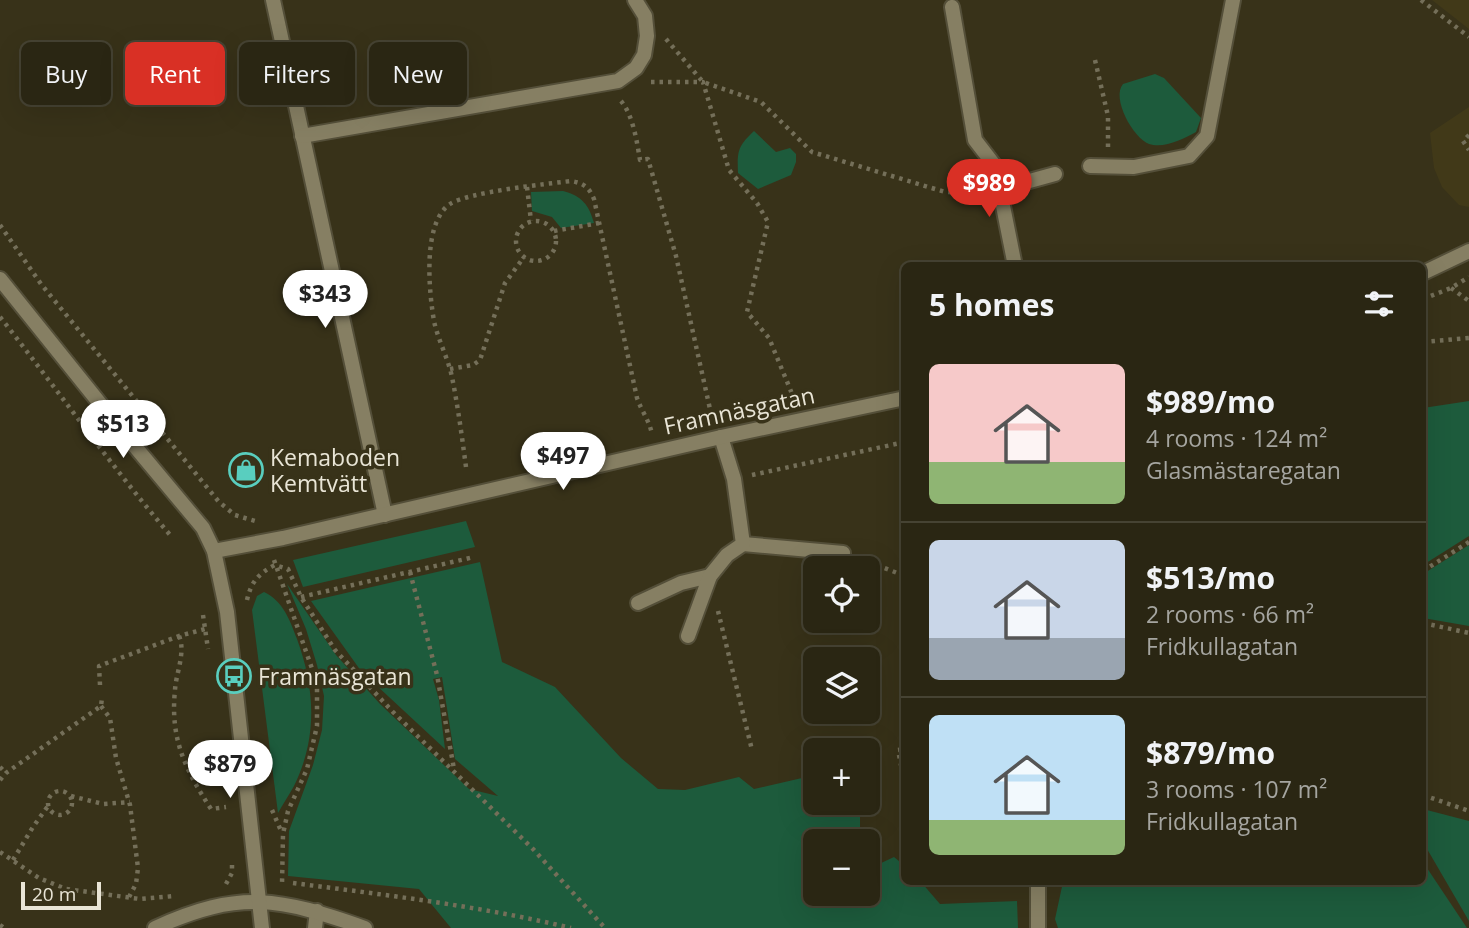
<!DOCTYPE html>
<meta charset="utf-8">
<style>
:root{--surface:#2a2613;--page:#322e1c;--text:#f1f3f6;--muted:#a5a5a0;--line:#464333;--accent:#d93025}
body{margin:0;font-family:"Open Sans",sans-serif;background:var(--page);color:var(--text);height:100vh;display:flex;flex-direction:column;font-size:26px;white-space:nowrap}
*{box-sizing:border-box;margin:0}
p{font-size:23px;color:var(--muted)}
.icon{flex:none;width:38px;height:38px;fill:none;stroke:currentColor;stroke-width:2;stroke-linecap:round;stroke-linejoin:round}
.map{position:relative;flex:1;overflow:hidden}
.panel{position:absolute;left:901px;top:262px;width:525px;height:623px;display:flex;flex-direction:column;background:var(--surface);border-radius:10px;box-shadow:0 7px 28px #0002,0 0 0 2px var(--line)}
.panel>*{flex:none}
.hud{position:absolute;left:21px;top:42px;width:665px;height:63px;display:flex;gap:14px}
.controls{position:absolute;left:803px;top:556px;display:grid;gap:14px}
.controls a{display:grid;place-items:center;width:77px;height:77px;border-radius:10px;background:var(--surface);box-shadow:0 7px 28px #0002,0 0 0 2px var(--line);font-size:35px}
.scale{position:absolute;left:21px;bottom:18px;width:80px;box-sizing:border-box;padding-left:7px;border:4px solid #e9e5d6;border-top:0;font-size:19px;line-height:24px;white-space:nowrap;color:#e9e5d6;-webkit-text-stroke:5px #383219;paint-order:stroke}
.price{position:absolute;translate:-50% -60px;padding:0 16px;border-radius:24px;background:#fff;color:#222;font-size:23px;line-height:46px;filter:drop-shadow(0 2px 4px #0008)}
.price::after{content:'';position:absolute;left:50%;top:42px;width:21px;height:16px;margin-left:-10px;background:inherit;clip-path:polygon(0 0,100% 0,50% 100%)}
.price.active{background:var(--accent);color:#fff}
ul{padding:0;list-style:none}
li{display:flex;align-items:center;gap:21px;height:175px;padding:0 28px}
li+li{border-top:2px solid var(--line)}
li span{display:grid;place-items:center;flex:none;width:196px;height:140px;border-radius:10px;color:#555}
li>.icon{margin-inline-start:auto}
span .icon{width:84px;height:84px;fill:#fffc;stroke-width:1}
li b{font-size:30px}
h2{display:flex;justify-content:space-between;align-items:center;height:84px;padding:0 28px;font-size:30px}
.tag{padding:0 24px;border-radius:10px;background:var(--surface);box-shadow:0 7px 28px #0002,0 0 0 2px var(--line);font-size:24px;line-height:63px}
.tag.active{background:var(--accent);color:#fff}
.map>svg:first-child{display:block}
.built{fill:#413918}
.green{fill:#1d5b3c}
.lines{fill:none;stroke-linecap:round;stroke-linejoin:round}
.service-casing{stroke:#544f39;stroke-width:18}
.minor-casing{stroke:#544f39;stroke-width:18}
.tertiary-casing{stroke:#544f39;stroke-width:18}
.path{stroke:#746f59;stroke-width:4.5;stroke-dasharray:3.5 5;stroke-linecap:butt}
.service{stroke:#867f63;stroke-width:14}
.minor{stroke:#867f63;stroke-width:14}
.tertiary{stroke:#867f63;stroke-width:14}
.labels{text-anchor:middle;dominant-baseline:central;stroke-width:7;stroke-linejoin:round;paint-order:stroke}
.street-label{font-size:23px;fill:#e9e5d6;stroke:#383219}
.poi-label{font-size:23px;fill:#e9e5d6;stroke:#383219;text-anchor:start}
</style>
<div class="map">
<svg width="1469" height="928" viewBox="0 0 1469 928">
<rect width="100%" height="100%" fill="#383219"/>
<g class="built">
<path d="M1432,0H1469V29Z"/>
<path d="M1469,107V207L1459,205L1442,187L1434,168L1430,133Z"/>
</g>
<g class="green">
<path d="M1155,74L1164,78L1201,118L1196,132C1183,139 1164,149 1149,144C1133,138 1111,98 1123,84Z"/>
<path d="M754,131L776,152L790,148L796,154V162L791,175L758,189L738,173C737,151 738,146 754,131Z"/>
<path d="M563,191C582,196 589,205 594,223L561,228L552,217L532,211L531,192Z"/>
<path d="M1469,401V536L1423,565V408Z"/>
<path d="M466,521L475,547L303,587L293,560Z"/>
<path d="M1469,545V626L1423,618V574Z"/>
<path d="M480,562L502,662L555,687L621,758L658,789L685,790L739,777L754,789L815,775L816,803H863L860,815V842H816V894H868V852L879,864L894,857L905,866V882H921L940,904L1017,901L1018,928H451L419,889L288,876L289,831L313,765L322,730L324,696L317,665L306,629L287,584L336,655L380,704L469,789L498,796L455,759L442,677L433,679L439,700L445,749L361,671L311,601Z"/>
<path d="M264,592C283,601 290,620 297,639C315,688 318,737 294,786C289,795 283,804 278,813L252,610L257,596Z"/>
<path d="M1423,809L1469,821V921L1423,842Z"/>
<path d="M1423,862L1467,928H1058L1055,919L1063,882H1423Z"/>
</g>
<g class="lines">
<g class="service-casing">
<g id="service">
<path d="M952,7L975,140L995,166"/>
<path d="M1090,166L1134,167L1189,156L1207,136L1233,0"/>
<path d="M1000,189L1055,174"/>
<path d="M743,544L843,553"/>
<path d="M638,603L681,583L710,576"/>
<path d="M688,636L710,576L727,555L743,544L734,479L721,437"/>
<path d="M315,928L317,911"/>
</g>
</g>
<g class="minor-casing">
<g id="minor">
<path d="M273,0L385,515"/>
<path d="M302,136L618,81L636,68L644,55L647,36L645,16L635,0"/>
<path d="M995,166L1015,266"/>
<path d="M1423,273L1469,251"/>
<path d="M214,551L283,538L721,437L905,398"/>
<path d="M1038,882V928"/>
<path d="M155,928C240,889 280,898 365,928"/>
</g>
</g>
<g class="tertiary-casing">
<path id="tertiary" d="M0,279L122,431L203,528L214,551L227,612L262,928"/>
</g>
<g class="path">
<path d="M1421,0L1469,37"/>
<path d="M666,39L703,82L761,102L812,152L945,192L982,193"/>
<path d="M1095,60L1108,116V148"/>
<path d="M651,82H703L729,170L757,203L768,222L747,312L769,338L795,401"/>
<path d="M621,101C633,115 637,142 640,160L648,159L676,256L712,418"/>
<path d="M1469,135L1463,141L1469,150"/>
<path d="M527,187L531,221"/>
<circle cx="536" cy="241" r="20"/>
<path d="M0,225L41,284L219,502L235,515L255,521"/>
<path d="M554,231L599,223"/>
<path d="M1451,288L1469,301"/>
<path d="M1423,299L1451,288L1469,277"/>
<path d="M0,317C58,390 110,465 171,536"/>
<path d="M1423,342L1469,338"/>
<path d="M450,369L473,365L480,360L505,283L524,257"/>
<path d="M466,467C462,437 458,407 452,377C448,358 438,340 434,321C429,292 422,223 450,204C468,192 546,184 571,181C583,183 589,187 594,199L637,398C642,412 649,420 652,434"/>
<path d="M752,475L905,442"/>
<path d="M861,559L905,576"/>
<path d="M274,560L317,683V726L307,769L288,811L283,834L282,885"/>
<path d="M1423,571L1469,542"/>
<path d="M410,572L437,675L454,769"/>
<path d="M301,597L474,557"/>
<path d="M247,600C251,582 259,573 275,565L288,569L301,597L335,650L393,712L533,849L605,928"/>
<path d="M718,611L752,750"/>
<path d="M203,615L208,649"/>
<path d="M1423,623L1469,633"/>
<path d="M179,636C186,652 176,673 175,690C170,739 185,769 211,809L226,807"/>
<path d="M100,685L99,666L179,636L205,629"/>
<path d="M101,706L110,718L116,758L130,805L138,868L136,884L129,897"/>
<path d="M0,767L6,773"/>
<path d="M903,775L898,750L905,749"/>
<path d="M0,780L6,773L101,706L102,698"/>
<circle cx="60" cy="803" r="12"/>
<path d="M1423,795L1469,811"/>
<path d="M71,796L103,804L130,802"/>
<path d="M272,810L282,833"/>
<path d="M0,852L39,878L66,889L140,899L175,896"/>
<path d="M13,860L33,827L48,806"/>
<path d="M293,883C386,895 480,906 571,928"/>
<path d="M226,884L232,873V863"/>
<path d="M0,925L4,928"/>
</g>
<use href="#service" class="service"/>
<use href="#minor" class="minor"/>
<use href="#tertiary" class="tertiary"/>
</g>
<defs>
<g id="shop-ring" transform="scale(1.75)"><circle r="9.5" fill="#383219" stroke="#59cebf" stroke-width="1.5"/><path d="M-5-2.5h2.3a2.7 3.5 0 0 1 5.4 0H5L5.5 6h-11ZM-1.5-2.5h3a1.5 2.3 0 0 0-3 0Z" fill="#59cebf"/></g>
<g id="bus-ring" transform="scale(1.75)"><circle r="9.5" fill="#383219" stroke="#59cebf" stroke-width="1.5"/><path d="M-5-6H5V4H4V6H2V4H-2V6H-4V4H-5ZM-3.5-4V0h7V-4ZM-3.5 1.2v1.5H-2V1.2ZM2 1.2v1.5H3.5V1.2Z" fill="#59cebf"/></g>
</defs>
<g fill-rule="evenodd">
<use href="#shop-ring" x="246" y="470"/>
<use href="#bus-ring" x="234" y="676"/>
</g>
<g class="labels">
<g class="street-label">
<text transform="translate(739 410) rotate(-12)">Framnäsgatan</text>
</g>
<g class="poi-label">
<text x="270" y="457">Kemaboden<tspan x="270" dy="26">Kemtvätt</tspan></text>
<text x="258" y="676">Framnäsgatan</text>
</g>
</g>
</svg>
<div class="controls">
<a><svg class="icon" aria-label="locate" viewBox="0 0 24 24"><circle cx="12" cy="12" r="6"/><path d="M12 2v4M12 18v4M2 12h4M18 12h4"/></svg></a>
<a><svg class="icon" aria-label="layers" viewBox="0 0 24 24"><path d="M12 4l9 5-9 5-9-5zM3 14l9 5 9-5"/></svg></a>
<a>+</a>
<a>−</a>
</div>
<div class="scale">20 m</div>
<b class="price active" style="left:989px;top:219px">$989</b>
<b class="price" style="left:325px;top:330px">$343</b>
<b class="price" style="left:123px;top:460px">$513</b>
<b class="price" style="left:563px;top:492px">$497</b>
<b class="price" style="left:230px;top:800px">$879</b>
<div class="hud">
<a class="tag">Buy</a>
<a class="tag active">Rent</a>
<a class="tag">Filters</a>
<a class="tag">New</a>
</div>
<section class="panel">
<h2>5 homes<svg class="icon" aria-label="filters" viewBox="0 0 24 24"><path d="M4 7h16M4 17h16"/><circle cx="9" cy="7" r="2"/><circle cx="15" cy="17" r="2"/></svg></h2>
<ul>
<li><span style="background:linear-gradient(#f6c9c9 70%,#8fb573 0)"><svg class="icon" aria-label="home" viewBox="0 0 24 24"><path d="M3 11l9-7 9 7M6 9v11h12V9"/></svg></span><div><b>$989/mo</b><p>4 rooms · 124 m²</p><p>Glasmästaregatan</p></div></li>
<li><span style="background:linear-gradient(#c9d6e8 70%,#9aa5b1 0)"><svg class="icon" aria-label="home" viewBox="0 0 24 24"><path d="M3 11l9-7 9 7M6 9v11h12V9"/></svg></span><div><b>$513/mo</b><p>2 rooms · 66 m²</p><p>Fridkullagatan</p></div></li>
<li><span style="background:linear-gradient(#bfe0f5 75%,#8fb573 0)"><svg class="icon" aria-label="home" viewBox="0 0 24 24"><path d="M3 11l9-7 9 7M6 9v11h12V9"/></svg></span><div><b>$879/mo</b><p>3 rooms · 107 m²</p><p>Fridkullagatan</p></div></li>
</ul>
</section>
</div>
